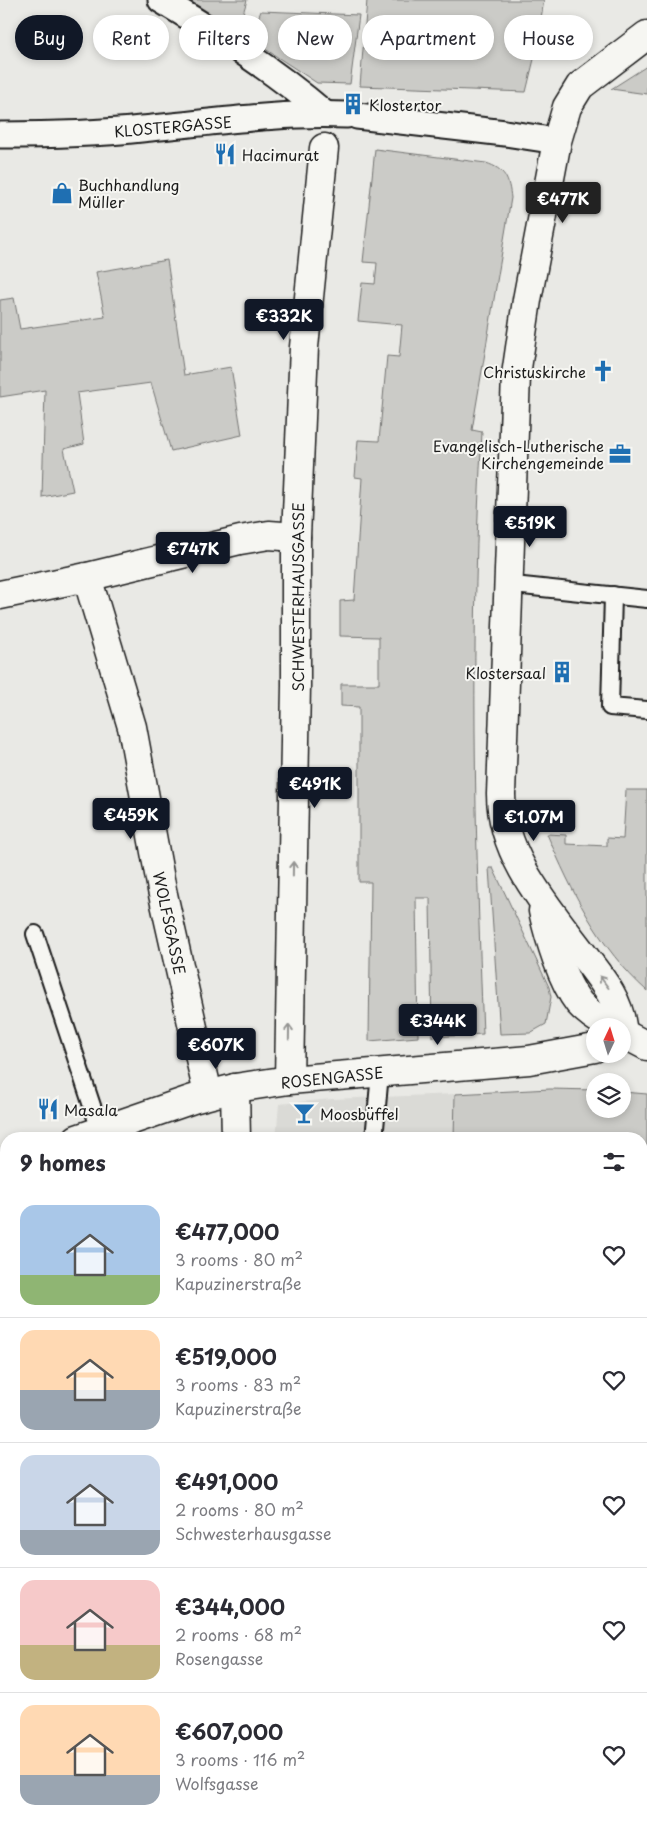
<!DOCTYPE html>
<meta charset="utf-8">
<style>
:root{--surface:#fff;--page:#f2f2f3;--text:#2b2b33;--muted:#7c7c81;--line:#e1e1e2;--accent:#111827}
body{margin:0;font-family:"Playpen Sans",sans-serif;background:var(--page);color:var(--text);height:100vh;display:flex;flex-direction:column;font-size:19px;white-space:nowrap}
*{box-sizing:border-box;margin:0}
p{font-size:16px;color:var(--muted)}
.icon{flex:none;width:28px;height:28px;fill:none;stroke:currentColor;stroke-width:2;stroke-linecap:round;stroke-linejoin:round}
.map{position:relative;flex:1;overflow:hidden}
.side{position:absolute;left:0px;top:1132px;width:648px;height:696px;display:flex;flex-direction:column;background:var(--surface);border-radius:20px 20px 0 0;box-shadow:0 2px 8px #0003}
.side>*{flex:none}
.guide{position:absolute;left:15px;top:15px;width:618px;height:45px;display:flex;gap:10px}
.needle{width:32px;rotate:4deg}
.fabs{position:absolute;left:586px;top:1018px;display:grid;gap:10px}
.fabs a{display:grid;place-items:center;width:45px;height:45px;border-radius:50%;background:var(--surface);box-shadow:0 2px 8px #0003;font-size:25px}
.price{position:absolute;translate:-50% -42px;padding:0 11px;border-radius:5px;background:var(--accent);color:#fff;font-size:16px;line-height:32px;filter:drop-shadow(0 1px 2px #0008)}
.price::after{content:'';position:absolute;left:50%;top:30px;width:15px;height:11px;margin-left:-8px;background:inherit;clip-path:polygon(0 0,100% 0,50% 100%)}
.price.selected{background:#222;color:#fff}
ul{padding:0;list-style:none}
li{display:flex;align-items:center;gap:15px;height:125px;padding:0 20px}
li+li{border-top:1px solid var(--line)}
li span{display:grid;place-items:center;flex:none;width:140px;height:100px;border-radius:15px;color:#555}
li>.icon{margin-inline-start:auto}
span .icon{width:60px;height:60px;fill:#fffc;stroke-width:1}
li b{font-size:21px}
h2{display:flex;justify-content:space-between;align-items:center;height:60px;padding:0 20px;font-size:21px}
.pill{padding:0 18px;border-radius:22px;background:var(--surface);box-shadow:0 2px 8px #0003;font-size:18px;line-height:45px}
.pill.selected{background:var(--accent);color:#fff}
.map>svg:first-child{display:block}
.built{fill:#dadad6}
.green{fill:#cbcbc7;stroke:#747472}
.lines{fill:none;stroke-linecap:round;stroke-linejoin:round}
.service-casing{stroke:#1c1c1c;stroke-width:20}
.pedestrian-casing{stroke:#1c1c1c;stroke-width:29}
.minor-casing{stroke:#1c1c1c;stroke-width:31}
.tertiary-casing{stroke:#1c1c1c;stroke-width:31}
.service{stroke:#f6f6f2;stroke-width:16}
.pedestrian{stroke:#f6f6f2;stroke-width:25}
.minor{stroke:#f6f6f2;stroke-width:28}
.tertiary{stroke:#f6f6f2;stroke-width:28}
.oneway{stroke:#949492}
.labels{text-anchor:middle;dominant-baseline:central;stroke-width:4;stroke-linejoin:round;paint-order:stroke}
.poi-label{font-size:15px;fill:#1c1c1c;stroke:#f6f6f2;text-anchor:start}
.street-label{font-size:15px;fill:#1c1c1c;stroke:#f6f6f2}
</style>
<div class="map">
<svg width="647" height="1828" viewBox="0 0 647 1828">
<rect width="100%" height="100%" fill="#e9e9e5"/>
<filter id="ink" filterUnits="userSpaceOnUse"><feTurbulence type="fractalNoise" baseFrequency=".02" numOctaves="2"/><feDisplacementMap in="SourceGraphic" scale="10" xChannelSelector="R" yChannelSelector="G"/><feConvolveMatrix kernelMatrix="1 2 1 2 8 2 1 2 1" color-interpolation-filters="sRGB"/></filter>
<g filter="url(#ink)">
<g class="built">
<path d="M455,1094L454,1139H276L279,1104L332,1099Z"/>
<path d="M70,1823H268L266,1828H73Z"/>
</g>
<g class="green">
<path d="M189,0H247L238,31Z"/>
<path d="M367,0H544L535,55L526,92L360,86Z"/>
<path d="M261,11L359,15L350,84L317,83L250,39Z"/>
<path d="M647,66V94L611,89Z"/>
<path d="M375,149L486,163C505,169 509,179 511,198L472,430L482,432C470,632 475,834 483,1034L432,1037L430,898H416L418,1037L369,1041L371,882H359V707L341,706V684H379V637L340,636V601L354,600L362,478L355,477L358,440L379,441L387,356L399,357L402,325L358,321L362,283L375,284L377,263L363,262Z"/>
<path d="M167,260L184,375L231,367L242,435L171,451L151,383L77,393L84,444L64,449L73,491L42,497L45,390L0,397V300L14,298L20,329L105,317L96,272Z"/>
<path d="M626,790H647V991C599,948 572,892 547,834L566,835V844L607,846V838L623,839Z"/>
<path d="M489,868H493L549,987L551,997L546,1024L530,1033L500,1034Z"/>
<path d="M550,1089L595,1090V1109H622L623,1092L647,1094V1765L641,1774V1139H454L455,1094Z"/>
<path d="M268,1822H611V1823L607,1828H266Z"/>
</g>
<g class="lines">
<g class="service-casing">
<g id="service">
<path d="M523,586L647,599"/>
<path d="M613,595L610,707L647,710"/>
<path d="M35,934L100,1130"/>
<path d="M374,1139L380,1073"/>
<path d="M61,1822L67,1828"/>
<path d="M187,1828L189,1822"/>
</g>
</g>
<g class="pedestrian-casing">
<g id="pedestrian">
<path d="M161,0C218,34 275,71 325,114"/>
<path d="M357,116L505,133L557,141"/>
<path d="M0,135C47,135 95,134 141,129C209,123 278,112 347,115"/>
</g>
</g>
<g class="minor-casing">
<g id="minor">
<path d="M87,577L132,727L162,890L208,1094"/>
<path d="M0,595L87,577L240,540L269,535L296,537"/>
<path d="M289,1080L296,685V537L304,347L324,148"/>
<path d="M235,1088L236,1139"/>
<path d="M77,1139L193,1099L235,1088L289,1080L529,1060L595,1048"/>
<path d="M0,1168L6,1166"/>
<path d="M0,1716L6,1727"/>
</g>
</g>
<g class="tertiary-casing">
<g id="tertiary">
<path d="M543,911C549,938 562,981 579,1003C587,1012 599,1020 610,1026"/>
<path d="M622,1026C618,999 603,981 587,960C551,911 501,858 501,794L516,375L527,300L557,141L567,107L580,86L647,35"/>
<path d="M622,1033L647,1046"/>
<path d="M646,1828L647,1827"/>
</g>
</g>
<use href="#service" class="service"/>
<use href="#pedestrian" class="pedestrian"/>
<use href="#minor" class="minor"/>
<use href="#tertiary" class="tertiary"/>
</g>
<defs><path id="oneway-shaft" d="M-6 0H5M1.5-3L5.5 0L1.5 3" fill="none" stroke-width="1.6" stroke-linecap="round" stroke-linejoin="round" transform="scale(1.25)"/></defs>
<g class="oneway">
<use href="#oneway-shaft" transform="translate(293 869) rotate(-89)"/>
<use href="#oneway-shaft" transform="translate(604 982) rotate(-127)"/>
<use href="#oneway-shaft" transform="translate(289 1032) rotate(-89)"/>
</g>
</g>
<defs>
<g id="building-bare" transform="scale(1.725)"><path d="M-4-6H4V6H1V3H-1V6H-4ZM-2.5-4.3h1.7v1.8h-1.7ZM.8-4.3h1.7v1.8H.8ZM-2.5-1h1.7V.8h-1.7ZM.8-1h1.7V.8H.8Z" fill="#1f6fb2" stroke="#f6f6f2" stroke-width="2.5" paint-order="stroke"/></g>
<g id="restaurant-bare" transform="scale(1.725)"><path d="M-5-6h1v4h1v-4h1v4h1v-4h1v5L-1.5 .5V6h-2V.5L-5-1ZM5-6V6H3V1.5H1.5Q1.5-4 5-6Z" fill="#1f6fb2" stroke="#f6f6f2" stroke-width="2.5" paint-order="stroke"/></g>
<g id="shop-bare" transform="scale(1.725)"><path d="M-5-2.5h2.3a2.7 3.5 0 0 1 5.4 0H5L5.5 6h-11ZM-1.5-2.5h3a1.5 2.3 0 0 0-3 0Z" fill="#1f6fb2" stroke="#f6f6f2" stroke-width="2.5" paint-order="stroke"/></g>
<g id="church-bare" transform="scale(1.725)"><path d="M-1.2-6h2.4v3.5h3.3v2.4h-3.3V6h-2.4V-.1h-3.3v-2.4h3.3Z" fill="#1f6fb2" stroke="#f6f6f2" stroke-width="2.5" paint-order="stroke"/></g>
<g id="office-bare" transform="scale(1.725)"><path d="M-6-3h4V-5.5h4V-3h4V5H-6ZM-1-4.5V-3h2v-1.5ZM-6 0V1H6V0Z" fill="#1f6fb2" stroke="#f6f6f2" stroke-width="2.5" paint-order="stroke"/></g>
<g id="bar-bare" transform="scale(1.725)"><path d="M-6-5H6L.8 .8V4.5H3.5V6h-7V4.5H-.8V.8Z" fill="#1f6fb2" stroke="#f6f6f2" stroke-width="2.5" paint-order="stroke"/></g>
</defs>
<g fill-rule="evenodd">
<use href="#building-bare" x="353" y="104"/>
<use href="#restaurant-bare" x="225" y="154"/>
<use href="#shop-bare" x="62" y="193"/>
<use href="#church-bare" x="603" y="371"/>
<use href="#office-bare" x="620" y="454"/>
<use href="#building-bare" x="562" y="672"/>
<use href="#restaurant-bare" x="48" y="1109"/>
<use href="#bar-bare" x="304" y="1113"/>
</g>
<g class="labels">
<g class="poi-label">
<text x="369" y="104">Klostertor</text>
<text x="242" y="154">Hacimurat</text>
<text x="78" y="184">Buchhandlung<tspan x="78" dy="17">Müller</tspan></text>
<text x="586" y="371" text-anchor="end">Christuskirche</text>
<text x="604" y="445" text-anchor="end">Evangelisch-Lutherische<tspan x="604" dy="17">Kirchengemeinde</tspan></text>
<text x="546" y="672" text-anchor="end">Klostersaal</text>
<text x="64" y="1109">Masala</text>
<text x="320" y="1113">Moosbüffel</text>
</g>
<g class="street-label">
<text transform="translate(173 126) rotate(-5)">KLOSTERGASSE</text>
<text transform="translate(297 597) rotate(-90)">SCHWESTERHAUSGASSE</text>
<text transform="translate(170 923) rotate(78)">WOLFSGASSE</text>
<text transform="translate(332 1077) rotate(-6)">ROSENGASSE</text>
</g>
</g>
</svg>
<div class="fabs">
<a><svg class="needle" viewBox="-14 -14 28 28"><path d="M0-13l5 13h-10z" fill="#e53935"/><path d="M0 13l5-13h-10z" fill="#7c7c81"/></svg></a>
<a><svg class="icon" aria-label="layers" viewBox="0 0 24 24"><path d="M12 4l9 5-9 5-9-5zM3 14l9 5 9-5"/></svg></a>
</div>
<b class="price selected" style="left:563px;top:224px">€477K</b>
<b class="price" style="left:284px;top:341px">€332K</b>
<b class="price" style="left:530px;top:548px">€519K</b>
<b class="price" style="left:193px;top:574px">€747K</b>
<b class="price" style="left:315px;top:809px">€491K</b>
<b class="price" style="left:131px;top:840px">€459K</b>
<b class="price" style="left:534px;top:842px">€1.07M</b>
<b class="price" style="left:438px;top:1046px">€344K</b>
<b class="price" style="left:216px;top:1070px">€607K</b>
<div class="guide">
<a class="pill selected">Buy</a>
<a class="pill">Rent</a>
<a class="pill">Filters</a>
<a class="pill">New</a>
<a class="pill">Apartment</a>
<a class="pill">House</a>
</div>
<section class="side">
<h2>9 homes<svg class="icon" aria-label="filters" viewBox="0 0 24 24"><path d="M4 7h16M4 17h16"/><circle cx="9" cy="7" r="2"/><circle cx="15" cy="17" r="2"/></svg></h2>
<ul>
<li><span style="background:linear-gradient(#a9c7e8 70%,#8fb573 0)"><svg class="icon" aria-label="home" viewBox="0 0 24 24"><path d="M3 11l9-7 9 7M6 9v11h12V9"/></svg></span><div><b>€477,000</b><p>3 rooms · 80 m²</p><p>Kapuzinerstraße</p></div><svg class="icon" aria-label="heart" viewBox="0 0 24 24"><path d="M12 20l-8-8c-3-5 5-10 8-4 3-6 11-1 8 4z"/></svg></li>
<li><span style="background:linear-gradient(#ffd9b3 60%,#9aa5b1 0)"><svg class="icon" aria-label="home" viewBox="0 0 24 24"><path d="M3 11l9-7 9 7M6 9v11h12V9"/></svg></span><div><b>€519,000</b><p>3 rooms · 83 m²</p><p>Kapuzinerstraße</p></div><svg class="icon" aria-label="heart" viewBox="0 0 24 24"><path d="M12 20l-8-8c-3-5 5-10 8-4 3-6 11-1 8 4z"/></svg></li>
<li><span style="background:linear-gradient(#c9d6e8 75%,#9aa5b1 0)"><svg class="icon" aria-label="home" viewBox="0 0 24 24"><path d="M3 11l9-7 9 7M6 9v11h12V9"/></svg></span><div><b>€491,000</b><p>2 rooms · 80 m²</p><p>Schwesterhausgasse</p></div><svg class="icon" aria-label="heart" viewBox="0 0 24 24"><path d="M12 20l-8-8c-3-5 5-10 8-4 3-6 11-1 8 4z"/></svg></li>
<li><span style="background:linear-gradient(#f6c9c9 65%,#c2b280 0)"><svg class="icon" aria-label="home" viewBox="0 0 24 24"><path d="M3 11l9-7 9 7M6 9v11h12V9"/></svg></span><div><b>€344,000</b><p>2 rooms · 68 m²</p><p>Rosengasse</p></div><svg class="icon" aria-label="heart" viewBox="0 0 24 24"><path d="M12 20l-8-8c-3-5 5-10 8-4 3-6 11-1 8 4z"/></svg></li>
<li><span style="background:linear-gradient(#ffd9b3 70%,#9aa5b1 0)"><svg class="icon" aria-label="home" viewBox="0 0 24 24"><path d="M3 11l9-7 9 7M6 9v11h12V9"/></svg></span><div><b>€607,000</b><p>3 rooms · 116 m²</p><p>Wolfsgasse</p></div><svg class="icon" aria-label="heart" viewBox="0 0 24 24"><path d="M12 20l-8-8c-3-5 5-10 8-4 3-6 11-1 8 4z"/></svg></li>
</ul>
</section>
</div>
